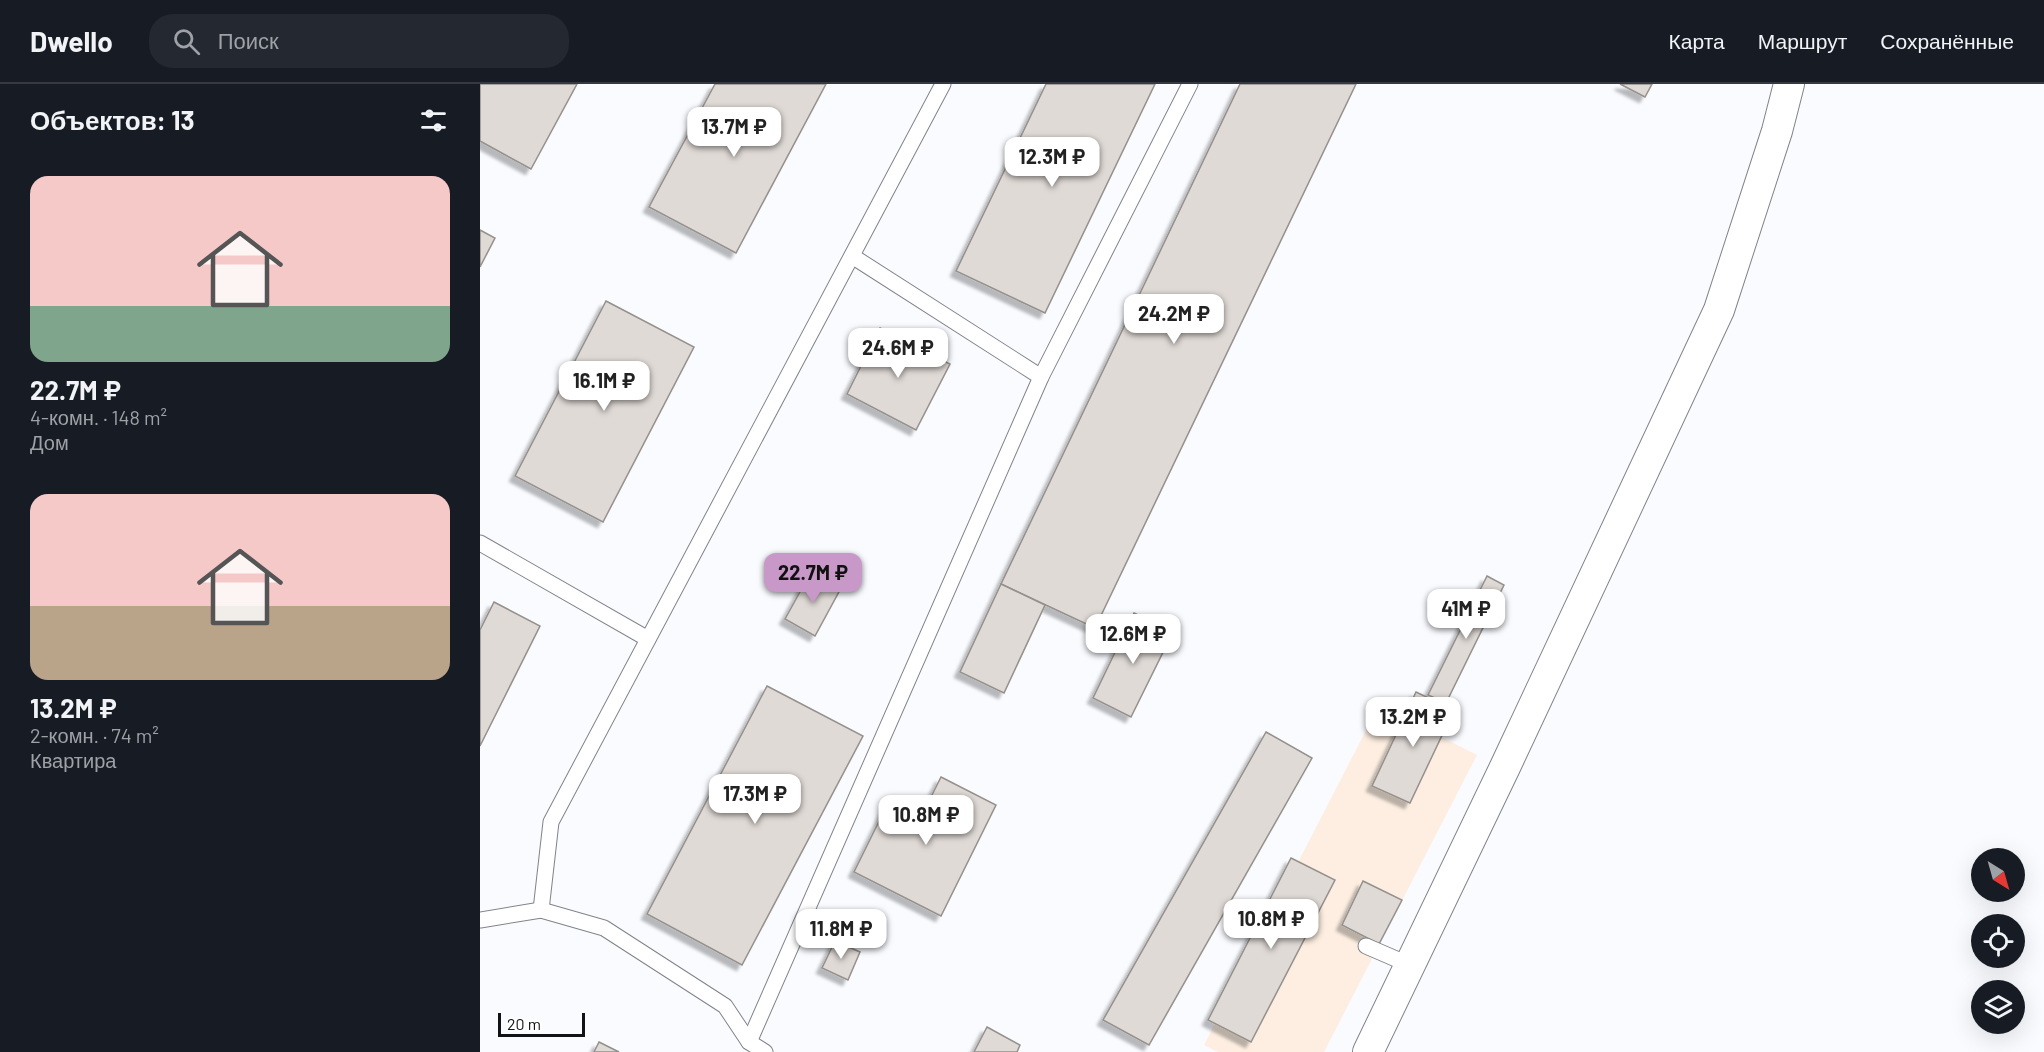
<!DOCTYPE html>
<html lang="ru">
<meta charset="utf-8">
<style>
:root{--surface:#171b24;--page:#242831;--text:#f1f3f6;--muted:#9ea1a6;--line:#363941;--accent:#c899c8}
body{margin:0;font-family:Barlow,sans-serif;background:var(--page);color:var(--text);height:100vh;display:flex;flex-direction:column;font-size:22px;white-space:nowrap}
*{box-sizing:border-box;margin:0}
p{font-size:20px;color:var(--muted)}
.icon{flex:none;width:33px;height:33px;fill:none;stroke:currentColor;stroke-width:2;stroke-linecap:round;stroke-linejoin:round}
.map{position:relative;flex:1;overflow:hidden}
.panel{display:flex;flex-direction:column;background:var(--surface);width:480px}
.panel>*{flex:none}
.needle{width:39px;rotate:143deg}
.fabs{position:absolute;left:1491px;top:764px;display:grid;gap:12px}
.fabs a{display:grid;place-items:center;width:54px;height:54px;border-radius:50%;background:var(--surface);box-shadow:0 6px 24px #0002;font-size:30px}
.scale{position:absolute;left:18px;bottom:15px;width:87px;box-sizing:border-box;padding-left:6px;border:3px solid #121315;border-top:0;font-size:16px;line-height:21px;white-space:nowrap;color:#121315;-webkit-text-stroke:4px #fff;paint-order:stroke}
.price{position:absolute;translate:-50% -51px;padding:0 14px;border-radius:12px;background:#fff;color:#222;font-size:20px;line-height:39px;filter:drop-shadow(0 2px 3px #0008)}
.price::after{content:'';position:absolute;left:50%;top:36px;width:18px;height:14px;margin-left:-9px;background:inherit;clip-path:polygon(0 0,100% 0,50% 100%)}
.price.selected{background:var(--accent);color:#111}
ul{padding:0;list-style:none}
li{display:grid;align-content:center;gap:12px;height:318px;padding:0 30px}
li span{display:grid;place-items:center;height:186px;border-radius:18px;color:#555}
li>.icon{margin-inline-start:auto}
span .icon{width:108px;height:108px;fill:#fffc;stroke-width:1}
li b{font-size:26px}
h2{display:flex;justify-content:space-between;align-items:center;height:72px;padding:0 30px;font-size:26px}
header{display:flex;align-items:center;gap:36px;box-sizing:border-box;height:84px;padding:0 30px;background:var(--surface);border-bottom:2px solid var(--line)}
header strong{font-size:28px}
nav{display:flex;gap:33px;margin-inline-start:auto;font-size:21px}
.search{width:420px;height:54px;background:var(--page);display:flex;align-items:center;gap:15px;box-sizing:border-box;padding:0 21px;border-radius:24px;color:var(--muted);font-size:22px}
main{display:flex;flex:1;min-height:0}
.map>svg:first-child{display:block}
.commercial{fill:#fdeee1}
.building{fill:#e0dad6;stroke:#95908c;stroke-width:1.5;filter:url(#shadow)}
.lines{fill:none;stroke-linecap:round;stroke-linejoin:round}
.service-casing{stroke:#808489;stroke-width:17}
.minor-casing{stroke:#808489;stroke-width:32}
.service{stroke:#fff;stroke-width:15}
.minor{stroke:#fff;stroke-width:30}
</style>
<header>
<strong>Dwello</strong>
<div class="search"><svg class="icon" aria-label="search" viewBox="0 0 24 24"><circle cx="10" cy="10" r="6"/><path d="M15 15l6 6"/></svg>Поиск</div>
<nav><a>Карта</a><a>Маршрут</a><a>Сохранённые</a></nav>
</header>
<main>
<section class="panel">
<h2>Объектов: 13<svg class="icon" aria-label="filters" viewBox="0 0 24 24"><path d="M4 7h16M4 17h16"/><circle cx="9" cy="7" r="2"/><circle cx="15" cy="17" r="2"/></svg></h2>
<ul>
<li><span style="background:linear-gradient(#f6c9c9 70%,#7fa58c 0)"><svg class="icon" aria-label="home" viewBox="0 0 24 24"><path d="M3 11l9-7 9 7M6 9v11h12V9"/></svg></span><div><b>22.7M ₽</b><p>4-комн. · 148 m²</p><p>Дом</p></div></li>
<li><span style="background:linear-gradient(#f6c9c9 60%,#b9a48a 0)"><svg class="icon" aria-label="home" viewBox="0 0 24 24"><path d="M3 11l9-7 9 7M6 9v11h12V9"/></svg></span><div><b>13.2M ₽</b><p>2-комн. · 74 m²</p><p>Квартира</p></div></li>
</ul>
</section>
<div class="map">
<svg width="1564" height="968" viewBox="0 0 1564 968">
<defs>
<filter id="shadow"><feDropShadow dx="-5.5" dy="5.5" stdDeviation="1.5" flood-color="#0004"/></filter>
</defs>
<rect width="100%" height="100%" fill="#f9fbff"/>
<path class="commercial" d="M899,621L997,671L844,968H738L724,961Z"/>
<g class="building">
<path d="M0,0H97L51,85L0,57Z"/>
<path d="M235,0H346L256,169L169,123Z"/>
<path d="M566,0H675L565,229L476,187Z"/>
<path d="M760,0H876L615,544L521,500Z"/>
<path d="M1140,0H1172L1165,13Z"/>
<path d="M0,146L15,154L0,183Z"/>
<path d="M126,217L214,263L123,438L35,392Z"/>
<path d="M400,244L470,280L436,346L367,310Z"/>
<path d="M331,488L361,504L335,552L305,535Z"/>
<path d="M1007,492L1024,501L966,619L948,611Z"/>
<path d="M521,500L565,521L524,609L480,588Z"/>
<path d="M14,518L60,542L0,662V546Z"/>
<path d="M654,529L693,548L651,633L613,614Z"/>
<path d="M287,602L383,652L262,881L167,830Z"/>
<path d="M936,608L974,626L930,719L892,702Z"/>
<path d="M786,648L832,674L669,961L623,936Z"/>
<path d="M461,693L516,721L461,832L374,788L410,715L442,731Z"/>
<path d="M811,774L855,796L771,958L728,936Z"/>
<path d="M883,797L922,816L899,860L862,841Z"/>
<path d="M355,857L380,868L368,896L342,884Z"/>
<path d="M507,943L540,961L537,968H494Z"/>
<path d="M119,958L139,968H114Z"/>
</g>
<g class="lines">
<g class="service-casing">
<g id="service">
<path d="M372,172L561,293"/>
<path d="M0,459L168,555"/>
<path d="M61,826L71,738L463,0"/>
<path d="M0,836L61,826L124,844L245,922L269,958L285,968"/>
<path d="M886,862L930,881"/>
<path d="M269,958L561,293L710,0"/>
</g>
</g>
<g class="minor-casing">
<path id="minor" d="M888,968L1025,683L1239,226L1297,47L1309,0"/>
</g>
<use href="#service" class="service"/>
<use href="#minor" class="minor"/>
</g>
</svg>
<div class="fabs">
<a><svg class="needle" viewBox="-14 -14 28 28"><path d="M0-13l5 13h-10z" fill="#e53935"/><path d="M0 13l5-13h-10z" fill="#9ea1a6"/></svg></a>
<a><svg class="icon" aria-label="locate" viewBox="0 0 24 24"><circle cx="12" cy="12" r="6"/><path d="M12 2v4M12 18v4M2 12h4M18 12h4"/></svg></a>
<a><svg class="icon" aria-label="layers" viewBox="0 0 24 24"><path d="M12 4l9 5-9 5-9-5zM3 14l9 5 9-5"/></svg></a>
</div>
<div class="scale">20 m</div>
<b class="price" style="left:254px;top:74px">13.7M ₽</b>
<b class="price" style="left:572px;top:104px">12.3M ₽</b>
<b class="price" style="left:694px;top:261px">24.2M ₽</b>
<b class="price" style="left:418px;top:295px">24.6M ₽</b>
<b class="price" style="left:124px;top:328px">16.1M ₽</b>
<b class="price selected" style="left:333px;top:520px">22.7M ₽</b>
<b class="price" style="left:986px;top:556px">41M ₽</b>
<b class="price" style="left:653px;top:581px">12.6M ₽</b>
<b class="price" style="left:933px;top:664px">13.2M ₽</b>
<b class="price" style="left:275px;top:741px">17.3M ₽</b>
<b class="price" style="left:446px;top:762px">10.8M ₽</b>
<b class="price" style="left:791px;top:866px">10.8M ₽</b>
<b class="price" style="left:361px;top:876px">11.8M ₽</b>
</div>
</main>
